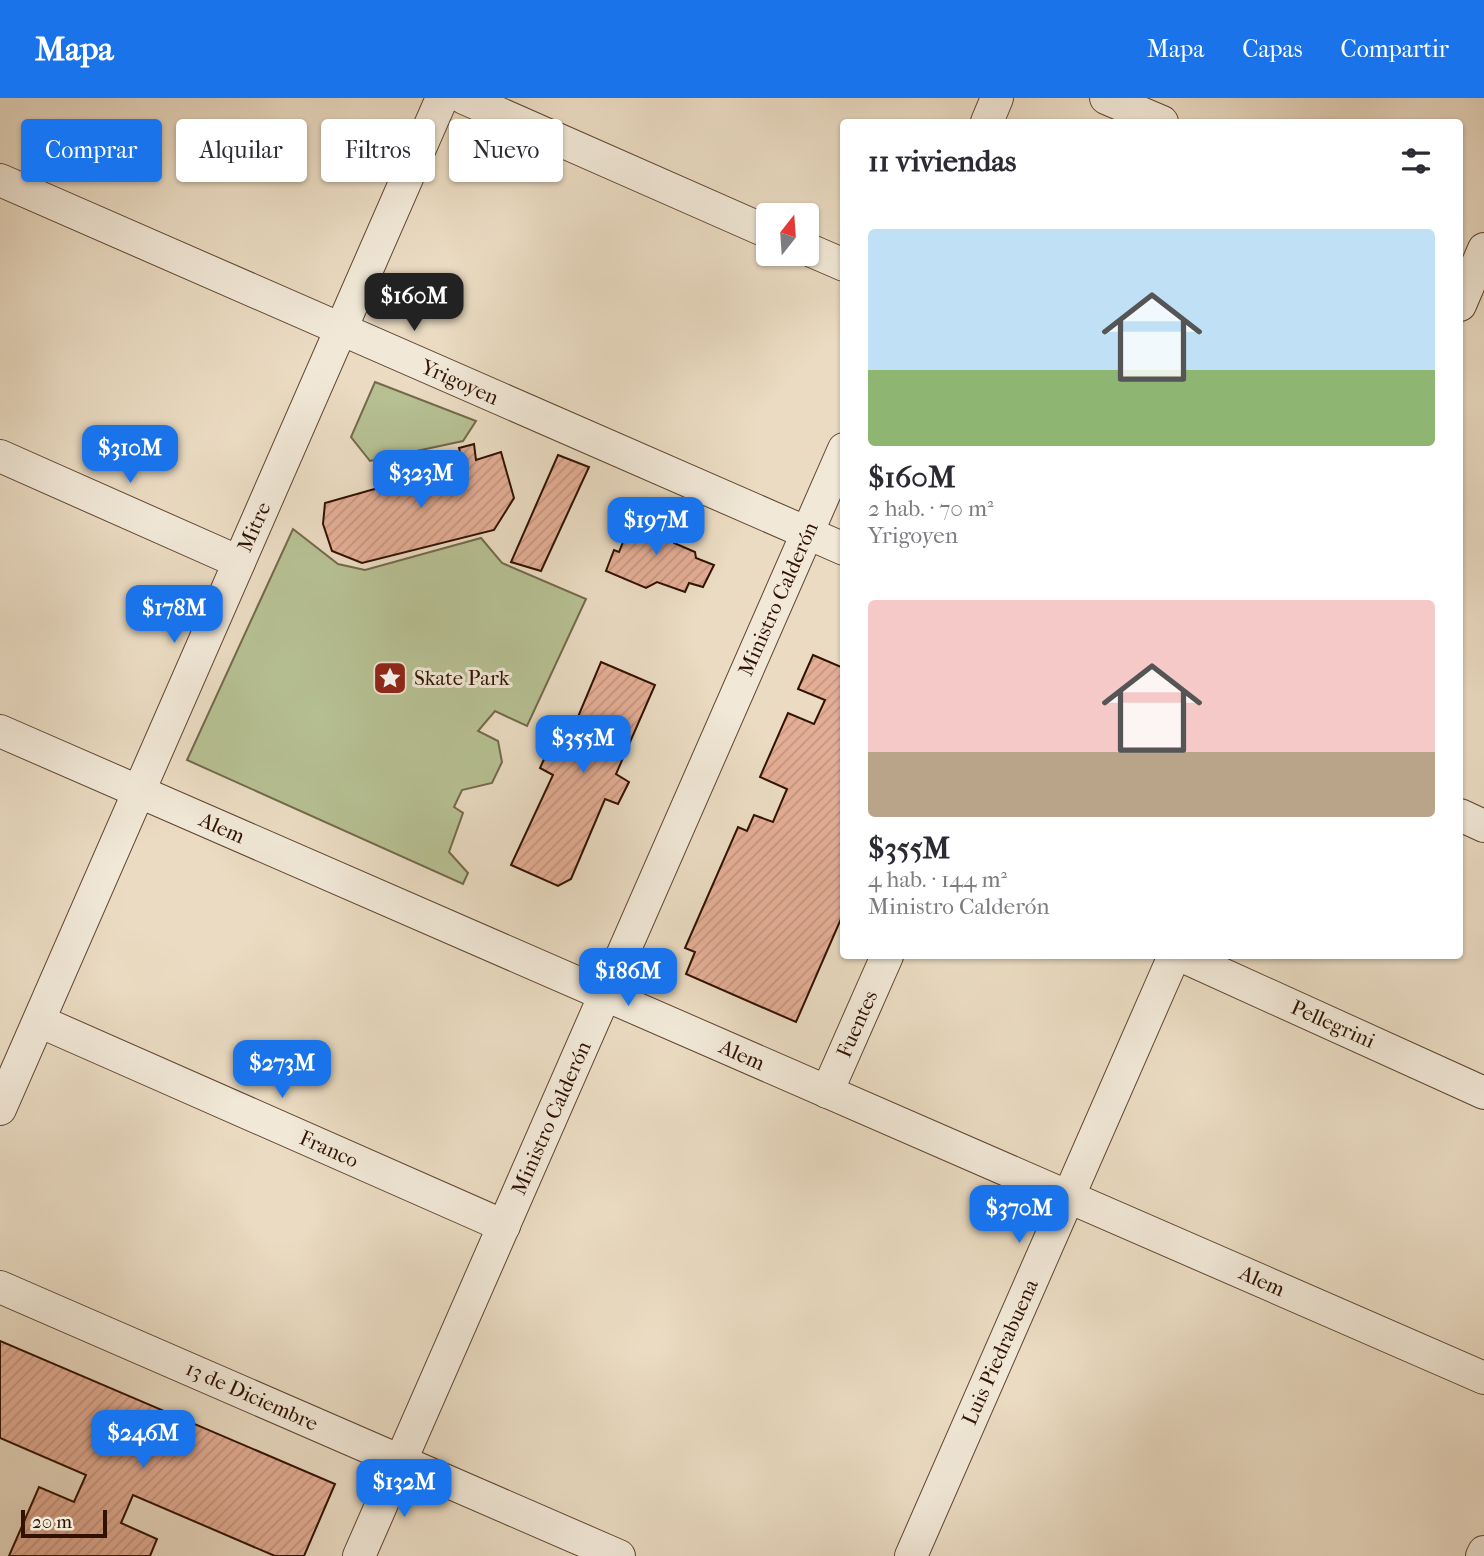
<!DOCTYPE html>
<html lang="es">
<meta charset="utf-8">
<style>
:root{--surface:#fff;--page:#f2f2f3;--text:#2b2b33;--muted:#7c7c81;--accent:#1a73e8}
body{margin:0;font-family:"IM FELL French Canon",serif;background:var(--page);color:var(--text);height:100vh;display:flex;flex-direction:column;font-size:26px;white-space:nowrap}
*{box-sizing:border-box;margin:0}
p{font-size:23px;color:var(--muted)}
.icon{flex:none;width:38px;height:38px;fill:none;stroke:currentColor;stroke-width:2;stroke-linecap:round;stroke-linejoin:round}
.map{position:relative;flex:1;overflow:hidden}
.panel{position:absolute;left:840px;top:21px;width:623px;height:840px;display:flex;flex-direction:column;background:var(--surface);border-radius:7px;box-shadow:0 2px 5px #0004}
.panel>*{flex:none}
.guide{position:absolute;left:21px;top:21px;width:665px;height:63px;display:flex;gap:14px}
.needle{width:46px;rotate:17deg}
.tools{position:absolute;left:756px;top:105px;display:grid;gap:14px}
.tools a{display:grid;place-items:center;width:63px;height:63px;border-radius:7px;background:var(--surface);box-shadow:0 2px 5px #0004;font-size:35px}
.scale{position:absolute;left:21px;bottom:18px;width:86px;box-sizing:border-box;padding-left:7px;border:4px solid #311201;border-top:0;font-size:19px;line-height:24px;white-space:nowrap;color:#311201;-webkit-text-stroke:5px #f1e8d7;paint-order:stroke}
.price{position:absolute;translate:-50% -60px;padding:0 16px;border-radius:14px;background:var(--accent);color:#fff;font-size:23px;line-height:46px;filter:drop-shadow(0 2px 4px #0008)}
.price::after{content:'';position:absolute;left:50%;top:42px;width:21px;height:16px;margin-left:-10px;background:inherit;clip-path:polygon(0 0,100% 0,50% 100%)}
.price.selected{background:#222;color:#fff}
ul{padding:0;list-style:none}
li{display:grid;align-content:center;gap:14px;height:371px;padding:0 28px}
li span{display:grid;place-items:center;height:217px;border-radius:7px;color:#555}
li>.icon{margin-inline-start:auto}
span .icon{width:126px;height:126px;fill:#fffc;stroke-width:1}
li b{font-size:30px}
h2{display:flex;justify-content:space-between;align-items:center;height:84px;padding:0 28px;font-size:30px}
.pill{padding:0 24px;border-radius:7px;background:var(--surface);box-shadow:0 2px 5px #0004;font-size:24px;line-height:63px}
.pill.selected{background:var(--accent);color:#fff}
header{display:flex;align-items:center;gap:42px;box-sizing:border-box;height:98px;padding:0 35px;background:var(--accent);color:#fff}
header strong{font-size:33px}
nav{display:flex;gap:38px;margin-inline-start:auto;font-size:24px}
.map>svg:first-child{display:block}
.green{fill:#b6c093;stroke:#74694a;stroke-width:2}
.building{fill:url(#building-hatch);stroke:#311201;stroke-width:2}
.lines{fill:none;stroke-linecap:round;stroke-linejoin:round}
.minor-casing{stroke:#5f4431;stroke-width:34}
.minor{stroke:#f1e8d7;stroke-width:32}
.labels{text-anchor:middle;dominant-baseline:central;stroke-width:6;stroke-linejoin:round;paint-order:stroke}
.street-label{font-size:21px;fill:#311201;stroke:#f1e8d7}
.poi-label{font-size:21px;fill:#311201;stroke:#f1e8d7;text-anchor:start}
</style>
<header>
<strong>Mapa</strong>
<nav><a>Mapa</a><a>Capas</a><a>Compartir</a></nav>
</header>
<div class="map">
<svg width="1484" height="1458" viewBox="0 0 1484 1458">
<defs>
<pattern id="building-hatch" width="6" height="6" patternUnits="userSpaceOnUse" patternTransform="scale(1.75)"><rect width="6" height="6" fill="#e4ae96"/><path d="M-1 1l2-2M0 6l6-6M5 7l2-2" fill="none" stroke="#c49580"/></pattern>
</defs>
<rect width="100%" height="100%" fill="#eadbc2"/>
<filter id="stains"><feTurbulence type="fractalNoise" baseFrequency=".00286" numOctaves="4"/><feColorMatrix values="0 0 0 0 .2 0 0 0 0 .09 0 0 0 0 .02 0 0 0 .5 -.17"/></filter>
<radialGradient id="worn" r=".72"><stop offset=".6" stop-color="#630" stop-opacity="0"/><stop offset="1" stop-color="#630" stop-opacity=".3"/></radialGradient>
<g class="green">
<path d="M375,284L476,323L463,343L370,363L351,339Z"/>
<path d="M293,431L338,466L365,472L481,440L502,465L586,501L527,628L495,613L478,633L498,643L502,664L492,685L462,692L454,709L463,715L449,754L468,775L463,786L187,662Z"/>
</g>
<g class="building">
<path d="M474,346L476,362L501,354L514,400L494,432L362,465L332,453L323,426L325,405L463,366L459,350Z"/>
<path d="M558,357L589,369L541,473L511,464Z"/>
<path d="M634,411L667,427L674,445L695,454L696,460L714,467L703,489L689,485L685,494L657,484L646,490L606,473L614,452L619,454L627,434L621,431Z"/>
<path d="M813,557L841,569L844,563V814L796,924L686,876L695,854L685,850L738,729L747,733L754,717L773,724L787,691L760,679L788,615L814,626L825,602L798,591Z"/>
<path d="M601,564L655,587L616,676L629,684L618,706L605,701L571,781L558,788L511,767L553,677L540,670L556,635L563,639L570,624L575,626Z"/>
<path d="M0,1243L335,1386L304,1458H275L133,1397L121,1425L157,1441L150,1458H9L39,1389L74,1404L86,1377L0,1340Z"/>
</g>
<g class="lines">
<g class="minor-casing">
<g id="minor">
<path d="M464,0L768,134"/>
<path d="M1106,0L1162,24"/>
<path d="M987,24L997,0"/>
<path d="M0,82L844,451"/>
<path d="M807,151L844,167"/>
<path d="M1460,207L1484,151"/>
<path d="M0,358L239,464"/>
<path d="M0,633L1484,1280"/>
<path d="M1460,717L1484,728"/>
<path d="M1182,858L1484,995"/>
<path d="M39,923L504,1128"/>
<path d="M827,994L887,858"/>
<path d="M0,1011L442,0"/>
<path d="M0,1189L619,1458"/>
<path d="M359,1458L844,351"/>
<path d="M911,1458L1174,858"/>
<path d="M1482,1458L1484,1454"/>
</g>
</g>
<use href="#minor" class="minor"/>
</g>
<defs>
<g id="sight-square" transform="scale(1.75)"><rect x="-9" y="-9" width="18" height="18" rx="4" fill="#8f2418" stroke="#f1e8d7"/><path d="M0-6L1.8-2.2L6-1.7L2.9 1.2L3.7 5.4L0 3.3L-3.7 5.4L-2.9 1.2L-6-1.7L-1.8-2.2Z" fill="#fff"/></g>
</defs>
<g fill-rule="evenodd">
<use href="#sight-square" x="390" y="580"/>
</g>
<g class="labels">
<g class="street-label">
<text transform="translate(460 284) rotate(24)">Yrigoyen</text>
<text transform="translate(254 429) rotate(-66)">Mitre</text>
<text transform="translate(778 501) rotate(-66)">Ministro Calderón</text>
<text transform="translate(222 730) rotate(24)">Alem</text>
<text transform="translate(857 926) rotate(-66)">Fuentes</text>
<text transform="translate(1333 926) rotate(24)">Pellegrini</text>
<text transform="translate(742 957) rotate(24)">Alem</text>
<text transform="translate(551 1020) rotate(-66)">Ministro Calderón</text>
<text transform="translate(329 1051) rotate(24)">Franco</text>
<text transform="translate(1262 1183) rotate(24)">Alem</text>
<text transform="translate(1000 1254) rotate(-66)">Luis Piedrabuena</text>
<text transform="translate(252 1298) rotate(24)">13 de Diciembre</text>
</g>
<g class="poi-label">
<text x="414" y="580">Skate Park</text>
</g>
</g>
<rect width="100%" height="100%" filter="url(#stains)"/>
<rect width="100%" height="100%" fill="url(#worn)"/>
</svg>
<div class="tools">
<a><svg class="needle" viewBox="-14 -14 28 28"><path d="M0-13l5 13h-10z" fill="#e53935"/><path d="M0 13l5-13h-10z" fill="#7c7c81"/></svg></a>
</div>
<div class="scale">20 m</div>
<b class="price selected" style="left:414px;top:235px">$160M</b>
<b class="price" style="left:130px;top:387px">$310M</b>
<b class="price" style="left:421px;top:412px">$323M</b>
<b class="price" style="left:656px;top:459px">$197M</b>
<b class="price" style="left:174px;top:547px">$178M</b>
<b class="price" style="left:583px;top:677px">$355M</b>
<b class="price" style="left:628px;top:910px">$186M</b>
<b class="price" style="left:282px;top:1002px">$273M</b>
<b class="price" style="left:1019px;top:1147px">$370M</b>
<b class="price" style="left:143px;top:1372px">$246M</b>
<b class="price" style="left:404px;top:1421px">$132M</b>
<div class="guide">
<a class="pill selected">Comprar</a>
<a class="pill">Alquilar</a>
<a class="pill">Filtros</a>
<a class="pill">Nuevo</a>
</div>
<section class="panel">
<h2>11 viviendas<svg class="icon" aria-label="filters" viewBox="0 0 24 24"><path d="M4 7h16M4 17h16"/><circle cx="9" cy="7" r="2"/><circle cx="15" cy="17" r="2"/></svg></h2>
<ul>
<li><span style="background:linear-gradient(#bfe0f5 65%,#8fb573 0)"><svg class="icon" aria-label="home" viewBox="0 0 24 24"><path d="M3 11l9-7 9 7M6 9v11h12V9"/></svg></span><div><b>$160M</b><p>2 hab. · 70 m²</p><p>Yrigoyen</p></div></li>
<li><span style="background:linear-gradient(#f6c9c9 70%,#b9a48a 0)"><svg class="icon" aria-label="home" viewBox="0 0 24 24"><path d="M3 11l9-7 9 7M6 9v11h12V9"/></svg></span><div><b>$355M</b><p>4 hab. · 144 m²</p><p>Ministro Calderón</p></div></li>
</ul>
</section>
</div>
